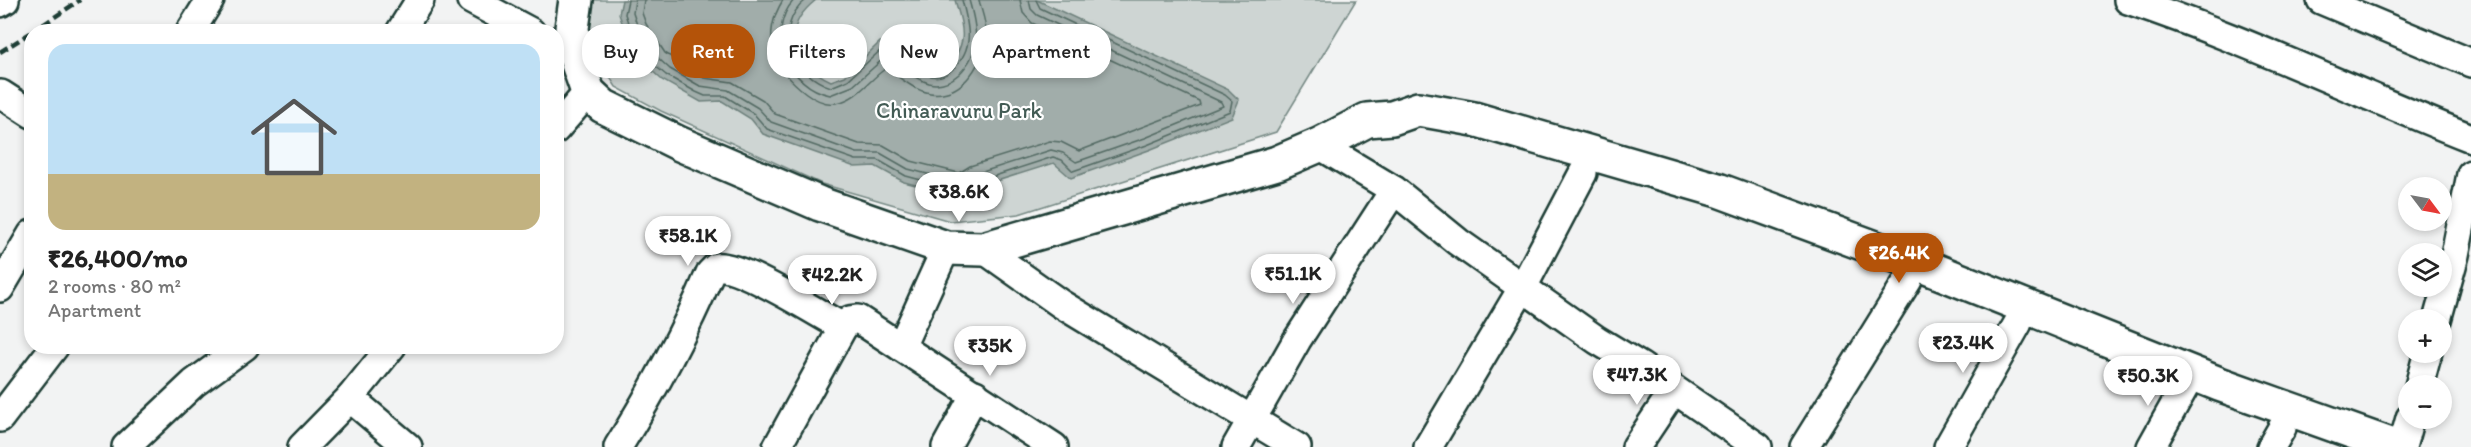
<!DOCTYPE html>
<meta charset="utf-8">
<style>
:root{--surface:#fff;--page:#f2f2f2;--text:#222;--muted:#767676;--accent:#b45309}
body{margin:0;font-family:Itim,sans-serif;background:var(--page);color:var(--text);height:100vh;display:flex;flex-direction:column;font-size:22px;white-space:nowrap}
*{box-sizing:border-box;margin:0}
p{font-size:20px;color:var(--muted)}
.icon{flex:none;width:33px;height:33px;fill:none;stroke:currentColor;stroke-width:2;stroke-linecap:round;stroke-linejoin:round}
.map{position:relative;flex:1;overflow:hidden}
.sheet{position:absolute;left:24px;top:24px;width:540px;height:330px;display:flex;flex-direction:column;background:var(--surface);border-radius:24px;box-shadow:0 3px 9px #0003}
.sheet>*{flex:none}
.guide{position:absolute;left:582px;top:24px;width:570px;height:54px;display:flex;gap:12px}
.needle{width:39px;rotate:122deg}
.controls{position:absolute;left:2398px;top:177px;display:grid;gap:12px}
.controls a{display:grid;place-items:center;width:54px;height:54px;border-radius:50%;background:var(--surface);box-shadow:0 3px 9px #0003;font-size:30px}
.price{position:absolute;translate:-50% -51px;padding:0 14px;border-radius:21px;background:#fff;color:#222;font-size:20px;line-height:39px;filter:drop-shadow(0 2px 3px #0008)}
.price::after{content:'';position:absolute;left:50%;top:36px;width:18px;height:14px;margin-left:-9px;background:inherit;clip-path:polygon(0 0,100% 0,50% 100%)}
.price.on{background:var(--accent);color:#fff}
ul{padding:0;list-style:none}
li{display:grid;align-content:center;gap:12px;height:318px;padding:0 24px}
li span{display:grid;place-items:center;height:186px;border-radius:18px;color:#555}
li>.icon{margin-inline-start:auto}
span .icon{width:108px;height:108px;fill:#fffc;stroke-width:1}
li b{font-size:26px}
.pill{padding:0 21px;border-radius:24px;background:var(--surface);box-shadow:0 3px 9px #0003;font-size:21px;line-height:54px}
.pill.on{background:var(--accent);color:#fff}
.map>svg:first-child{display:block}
.green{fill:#ced5d3;stroke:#768984;stroke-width:1.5}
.water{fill:#a1adaa;stroke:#6d807b;stroke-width:1.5}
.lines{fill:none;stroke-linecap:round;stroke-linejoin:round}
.shore{stroke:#536a63;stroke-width:1.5}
.minor-casing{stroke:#1f3d34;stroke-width:32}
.major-casing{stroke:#1f3d34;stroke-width:38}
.minor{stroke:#fff;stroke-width:27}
.major{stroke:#fff;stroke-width:33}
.rail{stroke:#1f3d34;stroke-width:4.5;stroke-dasharray:9 4.5;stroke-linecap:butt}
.labels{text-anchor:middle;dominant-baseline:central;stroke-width:4.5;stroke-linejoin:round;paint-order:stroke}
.park-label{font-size:22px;fill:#425b54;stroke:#fff}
</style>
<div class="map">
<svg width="2471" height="447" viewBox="0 0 2471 447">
<rect width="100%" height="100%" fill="#f2f3f3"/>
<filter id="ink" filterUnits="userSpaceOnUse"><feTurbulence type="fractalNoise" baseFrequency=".0167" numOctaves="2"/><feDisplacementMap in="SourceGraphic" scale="12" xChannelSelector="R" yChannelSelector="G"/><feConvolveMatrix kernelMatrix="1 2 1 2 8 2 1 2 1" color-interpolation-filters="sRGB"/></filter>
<g filter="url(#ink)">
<path class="green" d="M586,0H1356L1276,132L1019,214L950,221L822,184L661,111L616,87L579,27Z"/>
<path class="water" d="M622,0H816C779,29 793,63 831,81L845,76L880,42H887C904,54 921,72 944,69C969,45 964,31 955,0H1037L1229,90L1239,100L1232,117L1149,150L1071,178L1054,163L978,187L970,198H966L904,182L875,166L855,167L763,134L751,119L722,101L701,102L662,80L649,68L626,34L619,14Z"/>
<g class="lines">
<g class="shore">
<path d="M628,0L625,14L631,31L653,64L666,75L696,92L705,96H725L754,114L767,129L856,160H878L906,176L966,192L976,182L1053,157L1062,160L1073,171L1147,145L1230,111L1232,101L1225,95L1040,8L1036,0"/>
<path d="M635,0L633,13L638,28L659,59L670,69L700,86L728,90L758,108L771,122L857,153H880L908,169L962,183L973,175L1051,150L1063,153L1076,162L1145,138L1223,106L1221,102L1037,15L1031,9L1029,0"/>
<path d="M644,0L642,13L646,24L665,53L704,78L732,82L763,100L775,114L859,144L883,145L911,161L959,173L970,166L1050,141L1061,142L1079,151L1200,105L1199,101L1032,23L1023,13L1020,0"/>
<path d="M783,0C760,37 774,69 806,93C814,99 825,105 836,103C858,99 868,81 885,69C901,77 912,90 930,93C964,98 985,61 986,32C986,21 981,10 979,0"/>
<path d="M794,0C764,33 789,87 830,95L853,86L884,58C900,65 911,78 929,83C941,86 950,82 959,74C982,52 977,28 969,0"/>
<path d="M806,0C771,28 793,75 831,87L848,80L883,48C900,56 913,73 932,76C940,78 947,75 953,69C975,48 969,26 962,0"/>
</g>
<g class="minor-casing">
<g id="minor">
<path d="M471,0L531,32"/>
<path d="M2128,0C2245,39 2356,93 2471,138"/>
<path d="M2321,0L2471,63"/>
<path d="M0,3L5,0"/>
<path d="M190,32L210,0"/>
<path d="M400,32L420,0"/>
<path d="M1,94L32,114"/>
<path d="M556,129L588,92"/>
<path d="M1319,145L1394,190L1458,242L1597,340L1640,366L1758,447"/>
<path d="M983,249L1061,304L1297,447"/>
<path d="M0,288L32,234"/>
<path d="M2437,320L2455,255L2471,174"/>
<path d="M901,347L1054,447"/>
<path d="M2419,386L2428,352"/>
<path d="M350,398L408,447"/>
<path d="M0,418L55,346"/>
<path d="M126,447L194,383L245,346"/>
<path d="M302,447L350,398L392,346"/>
<path d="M618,447C653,391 684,334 710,273L716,267C740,263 818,314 843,327"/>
<path d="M777,447L843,327L850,320L858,319L901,347L946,248"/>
<path d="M946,447L975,394"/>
<path d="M1236,447L1297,340L1394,190"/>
<path d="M1428,447L1523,287L1583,173"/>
<path d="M1636,447L1674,390"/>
<path d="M1804,447L1908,280"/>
<path d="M1948,447L2018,323"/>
<path d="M2151,447L2184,388"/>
<path d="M2271,447L2282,428"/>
<path d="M2402,447L2410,418"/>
</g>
</g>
<g class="major-casing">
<path id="major" d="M576,0L572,28L575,55L588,92L603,106L680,144L820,204L946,248L983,249L1277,163L1319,145L1367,120L1392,118L1418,109L1474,119L1718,190L1919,264L2219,384L2396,447"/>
</g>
<use href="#minor" class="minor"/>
<use href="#major" class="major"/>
<g class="rail">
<path d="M32,32L80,0"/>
<path d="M0,52L32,32"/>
</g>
</g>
</g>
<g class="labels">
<g class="park-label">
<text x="959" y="110">Chinaravuru Park</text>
</g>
</g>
</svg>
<div class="controls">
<a><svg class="needle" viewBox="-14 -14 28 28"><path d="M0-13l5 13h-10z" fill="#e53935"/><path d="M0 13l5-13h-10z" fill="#767676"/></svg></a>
<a><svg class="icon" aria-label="layers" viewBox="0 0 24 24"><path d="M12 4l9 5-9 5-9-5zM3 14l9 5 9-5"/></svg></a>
<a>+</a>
<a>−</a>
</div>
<b class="price" style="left:959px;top:223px">₹38.6K</b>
<b class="price" style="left:688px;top:267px">₹58.1K</b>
<b class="price on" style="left:1899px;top:284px">₹26.4K</b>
<b class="price" style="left:1293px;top:305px">₹51.1K</b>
<b class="price" style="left:832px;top:306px">₹42.2K</b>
<b class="price" style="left:1963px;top:374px">₹23.4K</b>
<b class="price" style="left:990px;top:377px">₹35K</b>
<b class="price" style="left:1637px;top:406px">₹47.3K</b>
<b class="price" style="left:2148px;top:407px">₹50.3K</b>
<div class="guide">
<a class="pill">Buy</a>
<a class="pill on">Rent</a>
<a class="pill">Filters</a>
<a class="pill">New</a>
<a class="pill">Apartment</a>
</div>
<section class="sheet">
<ul>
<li><span style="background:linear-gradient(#bfe0f5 70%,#c2b280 0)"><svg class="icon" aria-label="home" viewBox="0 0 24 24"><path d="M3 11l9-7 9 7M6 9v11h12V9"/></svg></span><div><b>₹26,400/mo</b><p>2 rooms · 80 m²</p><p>Apartment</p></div></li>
</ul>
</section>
</div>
